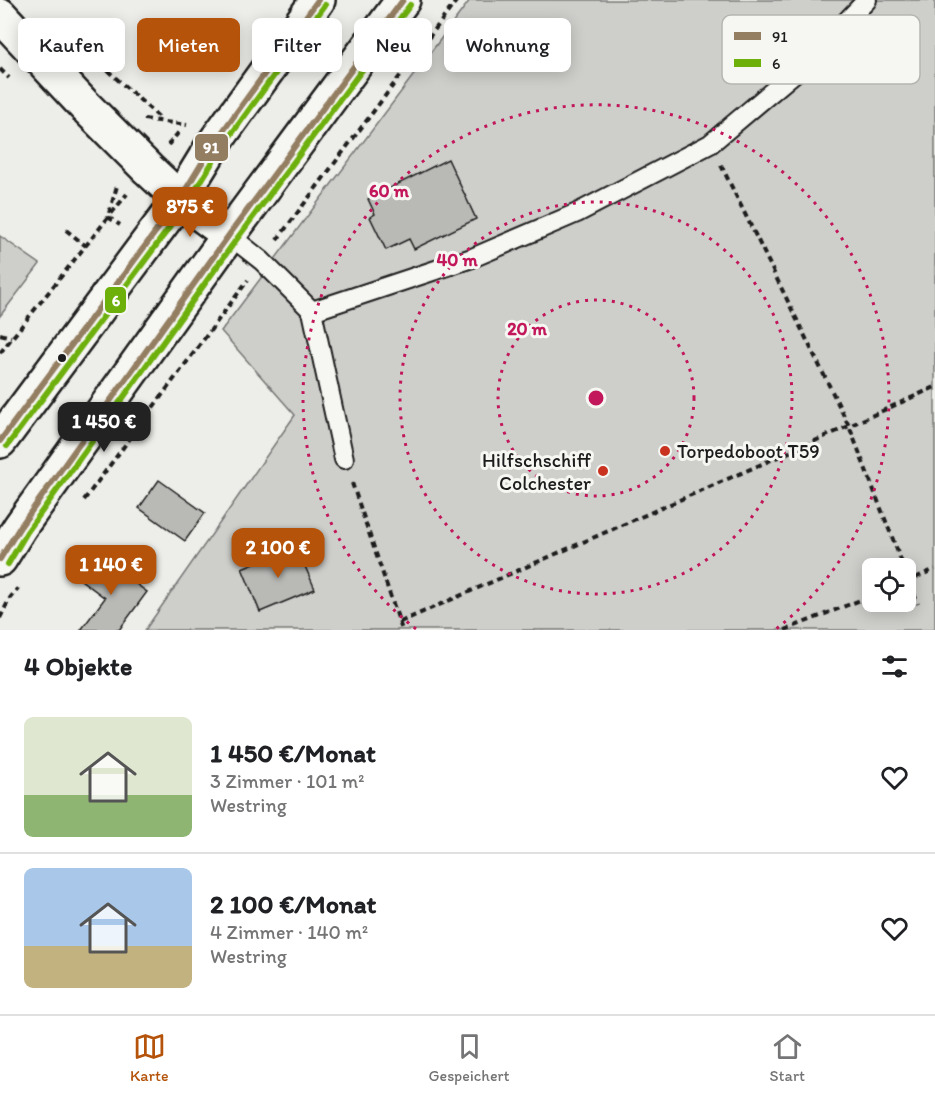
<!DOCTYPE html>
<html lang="de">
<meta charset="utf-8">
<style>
:root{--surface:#fff;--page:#f6f6f6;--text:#202124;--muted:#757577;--line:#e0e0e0;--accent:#b45309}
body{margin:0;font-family:Itim,sans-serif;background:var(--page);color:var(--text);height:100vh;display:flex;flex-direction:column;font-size:22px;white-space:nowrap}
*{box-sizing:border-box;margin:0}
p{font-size:20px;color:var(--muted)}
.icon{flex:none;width:33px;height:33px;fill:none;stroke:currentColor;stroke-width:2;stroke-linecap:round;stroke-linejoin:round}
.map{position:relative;height:630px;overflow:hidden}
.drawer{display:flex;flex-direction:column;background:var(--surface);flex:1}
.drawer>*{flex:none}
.banner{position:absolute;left:18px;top:18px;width:600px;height:54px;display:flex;gap:12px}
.fabs{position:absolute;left:862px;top:558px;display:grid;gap:12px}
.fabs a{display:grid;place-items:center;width:54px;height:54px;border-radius:9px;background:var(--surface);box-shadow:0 3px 15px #0003;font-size:30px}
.price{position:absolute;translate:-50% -51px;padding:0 14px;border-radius:12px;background:var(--accent);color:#fff;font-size:20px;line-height:39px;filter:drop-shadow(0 2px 3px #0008)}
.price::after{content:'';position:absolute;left:50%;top:36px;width:18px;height:14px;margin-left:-9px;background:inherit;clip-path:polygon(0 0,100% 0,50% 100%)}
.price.on{background:#222;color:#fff}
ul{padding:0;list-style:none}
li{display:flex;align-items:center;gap:18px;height:150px;padding:0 24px}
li+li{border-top:2px solid var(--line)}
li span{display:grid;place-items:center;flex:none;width:168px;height:120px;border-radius:9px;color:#555}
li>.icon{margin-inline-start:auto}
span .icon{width:72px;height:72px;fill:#fffc;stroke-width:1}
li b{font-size:26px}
h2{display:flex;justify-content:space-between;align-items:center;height:72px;padding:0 24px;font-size:26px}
.pill{padding:0 21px;border-radius:9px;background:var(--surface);box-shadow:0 3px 15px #0003;font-size:21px;line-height:54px}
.pill.on{background:var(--accent);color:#fff}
.tabs{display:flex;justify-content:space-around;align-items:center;height:84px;border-top:2px solid var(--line);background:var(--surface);font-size:16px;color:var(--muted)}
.tabs a{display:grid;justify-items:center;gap:3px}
.tabs .on{color:var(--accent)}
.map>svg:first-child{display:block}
.green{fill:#cececb;stroke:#757574;stroke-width:1.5;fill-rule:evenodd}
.building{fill:#b9b9b6;stroke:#1c1c1c;stroke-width:1.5}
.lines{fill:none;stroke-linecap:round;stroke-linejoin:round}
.lane-casing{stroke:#1c1c1c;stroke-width:22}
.street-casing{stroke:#1c1c1c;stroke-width:38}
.secondary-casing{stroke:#1c1c1c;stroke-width:38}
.path{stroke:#1c1c1c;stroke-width:4;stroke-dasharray:6 4.5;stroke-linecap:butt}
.lane{stroke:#f6f6f2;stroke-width:18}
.street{stroke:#f6f6f2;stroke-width:33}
.secondary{stroke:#f6f6f2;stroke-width:33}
.bus-1-casing{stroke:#f6f6f2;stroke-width:10}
.bus-2-casing{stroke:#f6f6f2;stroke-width:10}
.bus-1{stroke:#947e62;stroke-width:6}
.bus-2{stroke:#6db00a;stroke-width:6}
.ring{fill:none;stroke:#c2185b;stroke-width:3;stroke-dasharray:3 6}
.bus-dot{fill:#1c1c1c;stroke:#f6f6f2;stroke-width:2}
.poi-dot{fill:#c8321e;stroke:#f6f6f2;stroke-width:2}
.labels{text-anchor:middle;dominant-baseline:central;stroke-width:6;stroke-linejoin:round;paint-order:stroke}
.poi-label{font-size:20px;fill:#1c1c1c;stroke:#f6f6f2;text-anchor:start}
.key{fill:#f6f6f2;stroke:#b5b5b2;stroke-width:1.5}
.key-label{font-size:16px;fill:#1c1c1c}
.centre{fill:#c2185b;stroke:#f6f6f2;stroke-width:3}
.ring-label{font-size:18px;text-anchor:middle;font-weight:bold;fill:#c2185b;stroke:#f6f6f2;stroke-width:6;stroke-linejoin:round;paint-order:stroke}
.line-badge{stroke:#f6f6f2;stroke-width:2}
.badge-label{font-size:16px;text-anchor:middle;font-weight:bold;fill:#fff}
</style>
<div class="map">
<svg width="935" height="630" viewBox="0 0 935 630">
<rect width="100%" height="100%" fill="#edede9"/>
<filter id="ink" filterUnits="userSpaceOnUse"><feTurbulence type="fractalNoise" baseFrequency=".0167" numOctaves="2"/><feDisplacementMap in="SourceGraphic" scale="12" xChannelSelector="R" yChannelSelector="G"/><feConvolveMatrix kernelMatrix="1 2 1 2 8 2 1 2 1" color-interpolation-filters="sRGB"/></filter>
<g filter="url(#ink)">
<g class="green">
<path d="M470,0H935V630H145L295,415L221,331ZM873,568H906V602H873Z"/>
<path d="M0,236L40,264L0,316Z"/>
</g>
<g class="building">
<path d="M448,159L476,219L414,249L409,239L386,250L370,217L375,214L368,199Z"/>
<path d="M159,480L205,513L185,541L139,508Z"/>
<path d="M296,546L315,589L260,612L242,568Z"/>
<path d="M98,556L147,592L119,630H81L105,598L81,580Z"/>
</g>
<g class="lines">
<g class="lane-casing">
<g id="lane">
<path d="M229,235L262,261L312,311L472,258L577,213L710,144L806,63L867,0"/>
<path d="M312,311L344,459"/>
</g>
</g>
<g class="street-casing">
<path id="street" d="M0,15L84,105L148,169L180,199L229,235"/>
</g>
<g class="secondary-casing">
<g id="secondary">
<path d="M0,441L180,199L213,145L318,0"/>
<path d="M0,559L20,527L229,235L403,0"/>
</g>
</g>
<g class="path">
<path d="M61,28L162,120"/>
<path d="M0,69L9,78"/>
<path d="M144,119L187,125"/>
<path d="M168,145L179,132"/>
<path d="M721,165L849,426L904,568"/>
<path d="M109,213L117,186"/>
<path d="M108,217L120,225"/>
<path d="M66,230L86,246"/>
<path d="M277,240L457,0"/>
<path d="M0,334L11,337"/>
<path d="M0,353L127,194"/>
<path d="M352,483L402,630"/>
<path d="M84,500L248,280"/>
<path d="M906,574L918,604"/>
<path d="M906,582L935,569"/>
<path d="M0,618L10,598L18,588"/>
<path d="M400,622L849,426L935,387"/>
<path d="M785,630L873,595"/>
</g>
<use href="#lane" class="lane"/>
<use href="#street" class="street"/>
<use href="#secondary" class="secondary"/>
<g class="bus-1-casing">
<g id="bus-1">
<path d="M0,441L180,199L213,145L318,0"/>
<path d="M0,559L20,527L229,235L403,0"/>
</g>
</g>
<g class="bus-2-casing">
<g id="bus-2">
<path d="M7,446L187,204L220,150L325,5"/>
<path d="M8,564L27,532L236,240L410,5"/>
</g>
</g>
<use href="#bus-1" class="bus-1"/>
<use href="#bus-2" class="bus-2"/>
</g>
</g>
<g class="ring">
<circle cx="596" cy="398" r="98"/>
<circle cx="596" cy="398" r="196"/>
<path d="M416 629A293 293 0 1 1 776 629"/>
</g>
<circle class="bus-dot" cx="62" cy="358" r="5"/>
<g class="poi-dot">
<circle cx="665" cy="451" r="6"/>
<circle cx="603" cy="471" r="6"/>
</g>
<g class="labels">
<g class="poi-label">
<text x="677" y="451">Torpedoboot T59</text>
<text x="591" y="460" text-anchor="end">Hilfschschiff<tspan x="591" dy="23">Colchester</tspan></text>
</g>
</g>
<rect x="722" y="15" width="198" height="69" rx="9" class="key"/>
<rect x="734" y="32" width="27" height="8" fill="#947e62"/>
<rect x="734" y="59" width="27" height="8" fill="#6db00a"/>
<g class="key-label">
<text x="772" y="42">91</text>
<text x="772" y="69">6</text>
</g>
<circle cx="596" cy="398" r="9" class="centre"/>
<g class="ring-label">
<text x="389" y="197">60 m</text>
<text x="457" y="266">40 m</text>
<text x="527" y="335">20 m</text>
</g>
<g class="line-badge">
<rect x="194" y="133" width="35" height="29" rx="6" fill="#947e62"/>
<rect x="104" y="286" width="23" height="28" rx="6" fill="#6db00a"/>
</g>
<g class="badge-label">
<text x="211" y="153">91</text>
<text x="116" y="306">6</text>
</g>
</svg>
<div class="fabs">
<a><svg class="icon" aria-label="locate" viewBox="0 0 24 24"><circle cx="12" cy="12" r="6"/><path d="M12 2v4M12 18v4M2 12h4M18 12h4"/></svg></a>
</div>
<b class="price" style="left:190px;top:238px">875 €</b>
<b class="price on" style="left:104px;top:453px">1 450 €</b>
<b class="price" style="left:278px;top:579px">2 100 €</b>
<b class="price" style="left:111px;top:596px">1 140 €</b>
<div class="banner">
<a class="pill">Kaufen</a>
<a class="pill on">Mieten</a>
<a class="pill">Filter</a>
<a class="pill">Neu</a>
<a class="pill">Wohnung</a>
</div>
</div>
<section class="drawer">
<h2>4 Objekte<svg class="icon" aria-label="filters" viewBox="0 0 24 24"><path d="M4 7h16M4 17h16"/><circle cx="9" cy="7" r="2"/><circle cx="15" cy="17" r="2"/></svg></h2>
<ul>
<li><span style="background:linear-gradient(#dfe7d0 65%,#8fb573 0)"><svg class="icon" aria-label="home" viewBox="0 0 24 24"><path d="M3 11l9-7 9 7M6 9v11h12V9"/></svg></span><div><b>1 450 €/Monat</b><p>3 Zimmer · 101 m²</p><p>Westring</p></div><svg class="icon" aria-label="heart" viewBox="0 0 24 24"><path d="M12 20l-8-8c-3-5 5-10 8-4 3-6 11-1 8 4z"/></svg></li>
<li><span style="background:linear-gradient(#a9c7e8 65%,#c2b280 0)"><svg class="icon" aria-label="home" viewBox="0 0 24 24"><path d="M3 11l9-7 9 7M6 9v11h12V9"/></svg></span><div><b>2 100 €/Monat</b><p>4 Zimmer · 140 m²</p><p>Westring</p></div><svg class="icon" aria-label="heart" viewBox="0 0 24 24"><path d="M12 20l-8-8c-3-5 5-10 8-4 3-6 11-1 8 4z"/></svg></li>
</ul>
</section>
<nav class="tabs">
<a class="on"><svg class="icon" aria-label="map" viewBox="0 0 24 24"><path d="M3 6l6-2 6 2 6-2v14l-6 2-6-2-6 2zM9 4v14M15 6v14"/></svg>Karte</a>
<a><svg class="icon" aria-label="saved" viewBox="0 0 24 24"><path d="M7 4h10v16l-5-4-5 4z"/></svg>Gespeichert</a>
<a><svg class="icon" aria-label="home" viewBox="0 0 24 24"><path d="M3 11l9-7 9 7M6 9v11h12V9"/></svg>Start</a>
</nav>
